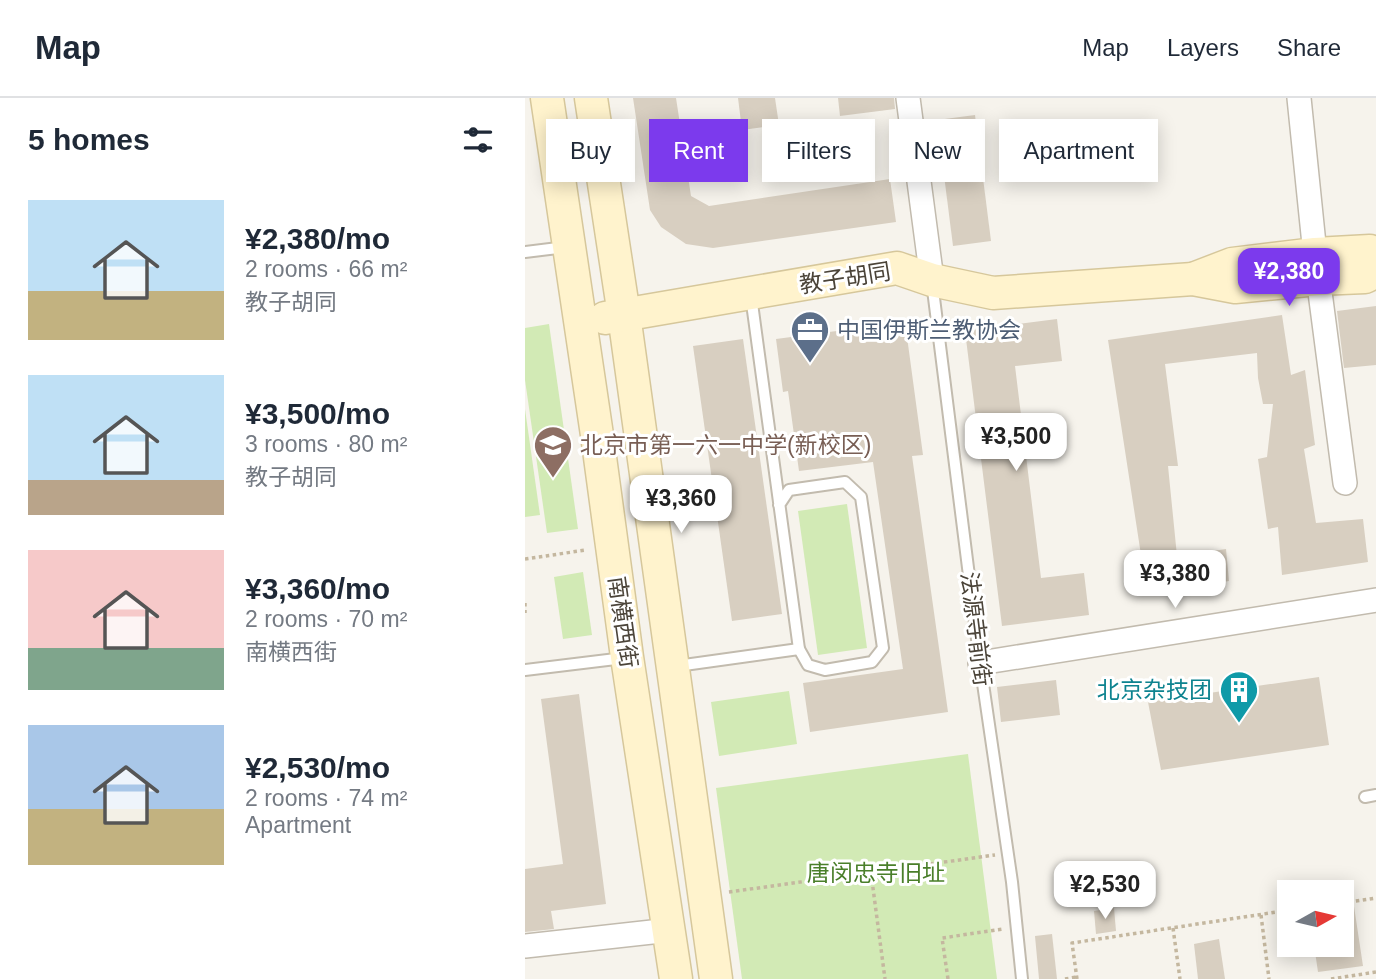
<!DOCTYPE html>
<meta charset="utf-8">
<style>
:root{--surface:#fff;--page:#f2f2f3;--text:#1f2937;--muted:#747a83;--line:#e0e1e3;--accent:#7c3aed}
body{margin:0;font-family:Arial,"Noto Sans SC",sans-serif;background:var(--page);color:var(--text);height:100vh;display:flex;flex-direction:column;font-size:26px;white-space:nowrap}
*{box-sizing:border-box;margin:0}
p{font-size:23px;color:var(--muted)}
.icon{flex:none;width:38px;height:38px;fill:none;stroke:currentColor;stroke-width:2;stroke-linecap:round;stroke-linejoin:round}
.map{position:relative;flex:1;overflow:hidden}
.drawer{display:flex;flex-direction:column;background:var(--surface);width:525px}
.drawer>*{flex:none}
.hud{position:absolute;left:21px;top:21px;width:665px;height:63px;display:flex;gap:14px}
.needle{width:46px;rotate:82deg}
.controls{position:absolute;left:752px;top:782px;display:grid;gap:14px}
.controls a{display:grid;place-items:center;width:77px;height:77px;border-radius:0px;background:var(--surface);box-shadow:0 4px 18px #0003;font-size:35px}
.price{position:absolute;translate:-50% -60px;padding:0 16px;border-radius:14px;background:#fff;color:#222;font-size:23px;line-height:46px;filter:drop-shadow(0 2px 4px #0008)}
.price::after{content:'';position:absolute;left:50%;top:42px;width:21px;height:16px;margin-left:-10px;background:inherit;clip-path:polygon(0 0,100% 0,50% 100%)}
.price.active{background:var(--accent);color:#fff}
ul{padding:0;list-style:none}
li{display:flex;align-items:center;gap:21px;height:175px;padding:0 28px}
li span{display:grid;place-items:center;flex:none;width:196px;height:140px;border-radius:0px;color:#555}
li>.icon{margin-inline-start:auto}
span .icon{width:84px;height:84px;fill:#fffc;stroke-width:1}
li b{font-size:30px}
h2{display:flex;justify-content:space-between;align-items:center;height:84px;padding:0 28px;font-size:30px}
.tag{padding:0 24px;border-radius:0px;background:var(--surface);box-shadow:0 4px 18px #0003;font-size:24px;line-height:63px}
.tag.active{background:var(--accent);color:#fff}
header{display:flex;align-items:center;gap:42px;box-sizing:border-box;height:98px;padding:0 35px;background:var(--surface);border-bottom:2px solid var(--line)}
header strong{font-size:33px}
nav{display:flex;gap:38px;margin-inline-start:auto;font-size:24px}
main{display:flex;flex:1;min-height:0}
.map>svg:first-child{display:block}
.green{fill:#d2eab5}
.building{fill:#d8cfc1}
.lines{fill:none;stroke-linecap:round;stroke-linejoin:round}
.lane-casing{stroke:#c2bbae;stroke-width:14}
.street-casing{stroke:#c2bbae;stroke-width:26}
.secondary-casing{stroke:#d6c79b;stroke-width:35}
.path{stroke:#c4b79f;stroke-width:3.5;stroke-dasharray:3.5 3.5;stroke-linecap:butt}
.lane{stroke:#fff;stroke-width:10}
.street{stroke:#fff;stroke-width:23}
.secondary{stroke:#fff3cd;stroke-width:32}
.labels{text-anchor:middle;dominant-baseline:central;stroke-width:6;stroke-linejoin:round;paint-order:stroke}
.street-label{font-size:23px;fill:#4b4439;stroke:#fff}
.service-label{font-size:23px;fill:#4e5e75;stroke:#fff;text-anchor:start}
.education-label{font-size:23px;fill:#785e54;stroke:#fff;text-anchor:start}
.culture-label{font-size:23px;fill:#0d838f;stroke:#fff;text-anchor:end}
.park-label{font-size:23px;fill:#4a7f2a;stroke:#fff}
</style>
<header>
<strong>Map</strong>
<nav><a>Map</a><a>Layers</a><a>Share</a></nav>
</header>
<main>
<section class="drawer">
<h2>5 homes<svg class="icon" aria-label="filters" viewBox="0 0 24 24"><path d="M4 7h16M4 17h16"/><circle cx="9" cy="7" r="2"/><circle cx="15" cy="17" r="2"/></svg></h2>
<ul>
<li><span style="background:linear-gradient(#bfe0f5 65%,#c2b280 0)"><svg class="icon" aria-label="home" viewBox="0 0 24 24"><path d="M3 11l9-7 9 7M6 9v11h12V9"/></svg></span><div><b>¥2,380/mo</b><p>2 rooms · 66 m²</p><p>教子胡同</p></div></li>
<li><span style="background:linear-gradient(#bfe0f5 75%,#b9a48a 0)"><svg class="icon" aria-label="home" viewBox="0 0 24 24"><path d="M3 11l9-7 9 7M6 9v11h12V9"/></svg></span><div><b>¥3,500/mo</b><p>3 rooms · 80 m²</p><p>教子胡同</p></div></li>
<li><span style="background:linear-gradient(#f6c9c9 70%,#7fa58c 0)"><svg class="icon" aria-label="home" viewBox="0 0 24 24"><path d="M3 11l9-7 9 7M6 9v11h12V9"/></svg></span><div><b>¥3,360/mo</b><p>2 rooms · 70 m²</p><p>南横西街</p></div></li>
<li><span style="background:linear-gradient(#a9c7e8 60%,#c2b280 0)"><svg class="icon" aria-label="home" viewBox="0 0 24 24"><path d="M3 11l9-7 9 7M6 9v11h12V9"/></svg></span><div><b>¥2,530/mo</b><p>2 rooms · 74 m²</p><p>Apartment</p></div></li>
</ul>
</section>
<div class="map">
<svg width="851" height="881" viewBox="0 0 851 881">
<rect width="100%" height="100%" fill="#f6f3ec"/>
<g class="green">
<path d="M24,226L53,431L22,435L0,282V230Z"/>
<path d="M0,311L15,417L0,419Z"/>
<path d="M322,406L342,550L293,557L273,413Z"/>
<path d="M58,474L67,537L38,541L29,479Z"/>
<path d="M264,593L272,646L194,658L186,604Z"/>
<path d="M443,656L472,881H217L191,690Z"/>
</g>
<g class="building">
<path d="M108,0H151L166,98L184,108L365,81L371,124L188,150L161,146L136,129L125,112Z"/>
<path d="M213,0H250L254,27L217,32Z"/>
<path d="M313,0H369L370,11L315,18Z"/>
<path d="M450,17L466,143L428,148L412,22Z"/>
<path d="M851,208V267L819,270L812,213Z"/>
<path d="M757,217L766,277L780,272L790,347L779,351L791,425L838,421L843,464L757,477L753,429L743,431L733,361L742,359L748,306H738L733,280L732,255L640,266L653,368H643L652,458L701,451L704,483L622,496L583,242Z"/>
<path d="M532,221L537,263L490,268L516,480L559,475L564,517L477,528L440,233Z"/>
<path d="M380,224L398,357L387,358L423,614L285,634L278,585L378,571L348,364L274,373L263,293L258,294L251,241Z"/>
<path d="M218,241L257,516L207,523L168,248Z"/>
<path d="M794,579L804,647L636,672L623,604Z"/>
<path d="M531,582L535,617L476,624L472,589Z"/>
<path d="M54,596L81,806L26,813L29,831L0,834V771L38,766L16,601Z"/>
<path d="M827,795L838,868L793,874L789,847H817V796Z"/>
<path d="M589,810L591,833L571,836L569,813Z"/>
<path d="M527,836L532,881H514L510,838Z"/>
<path d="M694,841L700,881H673L669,846Z"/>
</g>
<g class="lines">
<g class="lane-casing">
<g id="lane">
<path d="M0,154L41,149"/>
<path d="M407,184L455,565L487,784L497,881"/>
<path d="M226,198L274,551L283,567L300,572L347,564L358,550L336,399L320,384L264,392L254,407"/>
<path d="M152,568L274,551"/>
<path d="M0,572L99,560"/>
<path d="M840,699L851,697"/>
</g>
</g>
<g class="street-casing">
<g id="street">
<path d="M383,0L407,182"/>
<path d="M774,0L790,156L820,385"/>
<path d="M455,565L851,502"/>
<path d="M0,848L145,832"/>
</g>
</g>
<g class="secondary-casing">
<g id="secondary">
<path d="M22,0L72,337L102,559L151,881"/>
<path d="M66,0L99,217L191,881"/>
<path d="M668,181L707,166L790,156L845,153L851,156"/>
<path d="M80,220L372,170L407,182L468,195L668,181L710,189L793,181L840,179L851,173"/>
</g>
</g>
<g class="path">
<path d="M0,461L61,452"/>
<path d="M0,505V515"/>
<path d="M346,775L360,881"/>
<path d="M204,794L470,757"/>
<path d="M817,805L851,800"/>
<path d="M736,817L744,881"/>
<path d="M648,830L655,881"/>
<path d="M423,881L417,840L478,831"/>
<path d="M540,881L552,879"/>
<path d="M552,881L547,845L765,812"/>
<path d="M806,881L851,874"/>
</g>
<use href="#lane" class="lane"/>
<use href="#street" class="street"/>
<use href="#secondary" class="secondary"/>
</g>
<defs>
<g id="office-pin" transform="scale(2.0125)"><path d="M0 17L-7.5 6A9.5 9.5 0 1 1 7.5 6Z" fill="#5c6f8a" stroke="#fff"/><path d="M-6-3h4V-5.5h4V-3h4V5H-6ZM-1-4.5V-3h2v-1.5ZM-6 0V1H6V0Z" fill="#fff"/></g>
<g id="school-pin" transform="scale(2.0125)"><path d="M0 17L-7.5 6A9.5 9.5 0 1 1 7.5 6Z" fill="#8d6e63" stroke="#fff"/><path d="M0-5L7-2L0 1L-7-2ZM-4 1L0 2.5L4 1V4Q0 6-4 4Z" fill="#fff"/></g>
<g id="building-pin" transform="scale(2.0125)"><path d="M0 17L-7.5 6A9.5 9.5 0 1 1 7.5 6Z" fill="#0f9aa8" stroke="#fff"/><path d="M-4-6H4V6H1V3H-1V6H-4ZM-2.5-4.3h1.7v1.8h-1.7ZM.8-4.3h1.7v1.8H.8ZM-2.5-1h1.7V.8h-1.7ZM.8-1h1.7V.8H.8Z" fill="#fff"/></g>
</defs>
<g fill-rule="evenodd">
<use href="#office-pin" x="285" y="232"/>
<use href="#school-pin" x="28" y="347"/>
<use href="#building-pin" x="714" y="592"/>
</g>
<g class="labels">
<g class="street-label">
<text transform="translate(320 180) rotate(-9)">教子胡同</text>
<text transform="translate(98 524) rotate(82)">南横西街</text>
<text transform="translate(451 531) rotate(83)">法源寺前街</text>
</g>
<g class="service-label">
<text x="312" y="232">中国伊斯兰教协会</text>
</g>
<g class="education-label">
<text x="55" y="347">北京市第一六一中学(新校区)</text>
</g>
<g class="culture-label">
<text x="687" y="592">北京杂技团</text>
</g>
<g class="park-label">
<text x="351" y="775">唐闵忠寺旧址</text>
</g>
</g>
</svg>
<div class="controls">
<a><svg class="needle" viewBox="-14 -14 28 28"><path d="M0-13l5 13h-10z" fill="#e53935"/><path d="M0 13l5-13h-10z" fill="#747a83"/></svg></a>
</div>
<b class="price active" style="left:764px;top:210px">¥2,380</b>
<b class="price" style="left:491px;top:375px">¥3,500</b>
<b class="price" style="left:156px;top:437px">¥3,360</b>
<b class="price" style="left:650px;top:512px">¥3,380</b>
<b class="price" style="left:580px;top:823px">¥2,530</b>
<div class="hud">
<a class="tag">Buy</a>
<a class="tag active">Rent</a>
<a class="tag">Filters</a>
<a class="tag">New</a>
<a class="tag">Apartment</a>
</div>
</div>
</main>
